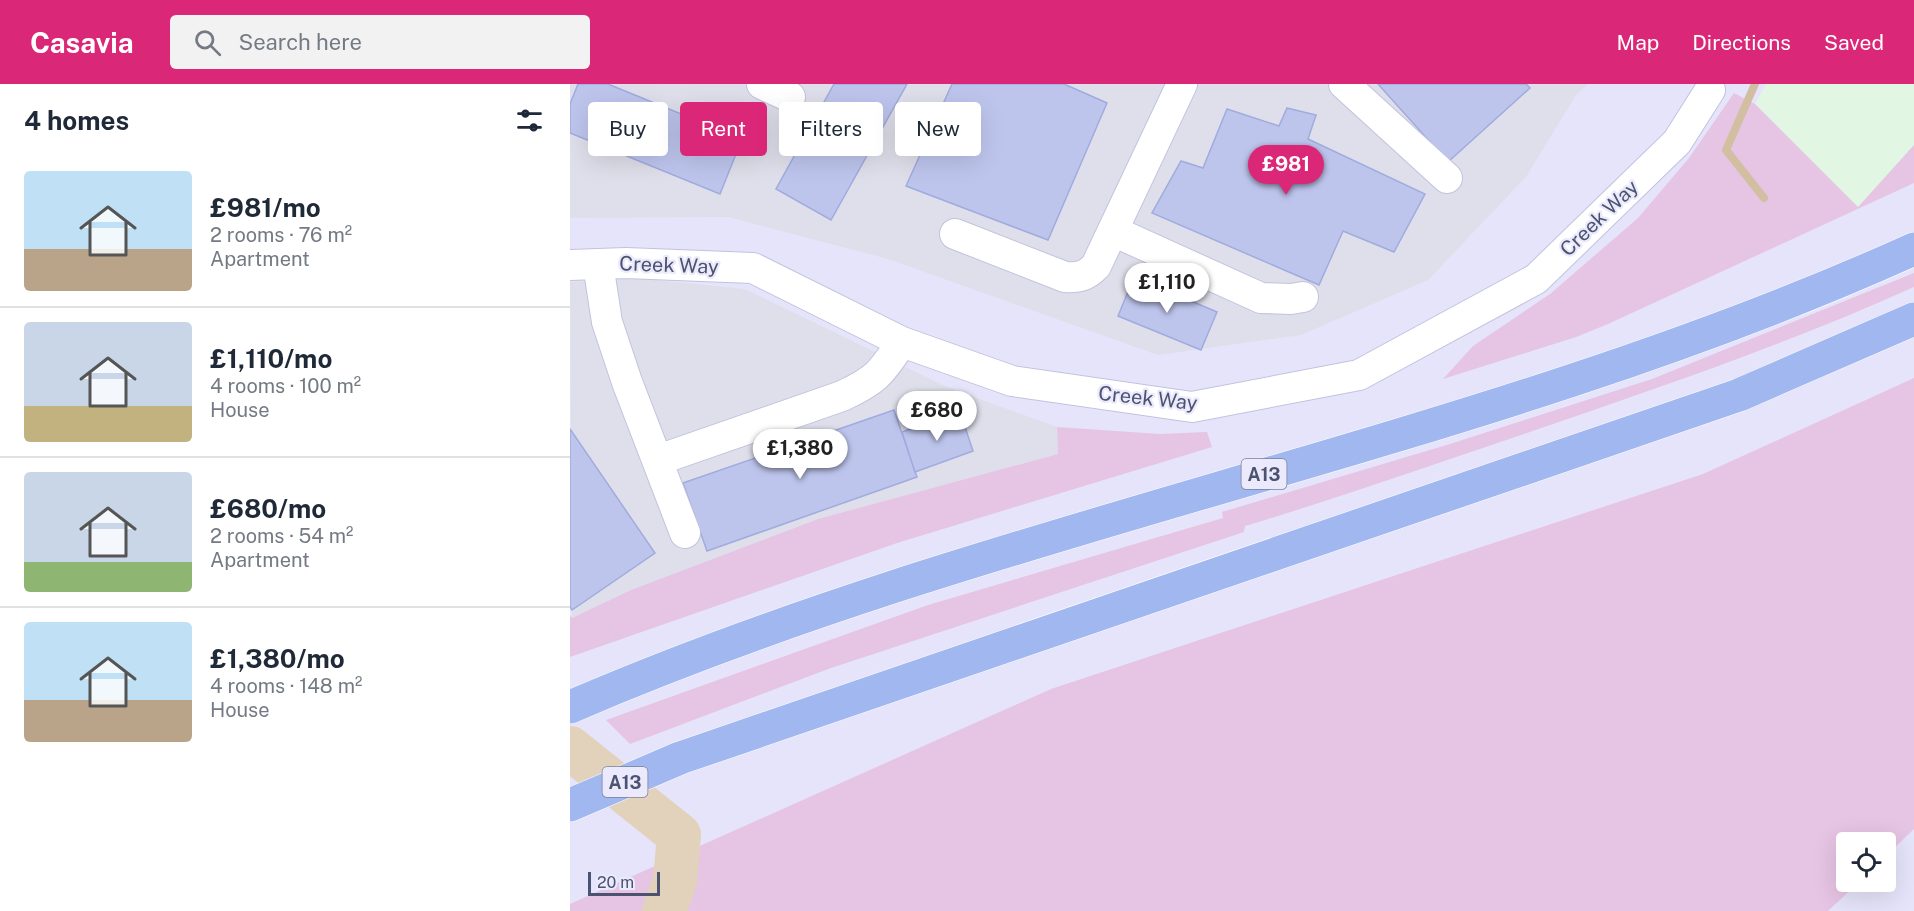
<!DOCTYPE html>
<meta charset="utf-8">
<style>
:root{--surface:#fff;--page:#f2f2f3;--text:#1f2937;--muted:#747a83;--line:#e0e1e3;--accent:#db2777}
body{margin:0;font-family:"Public Sans",sans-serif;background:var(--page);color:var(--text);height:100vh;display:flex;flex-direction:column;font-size:22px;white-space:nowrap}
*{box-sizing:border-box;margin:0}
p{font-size:20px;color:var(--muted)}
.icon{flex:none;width:33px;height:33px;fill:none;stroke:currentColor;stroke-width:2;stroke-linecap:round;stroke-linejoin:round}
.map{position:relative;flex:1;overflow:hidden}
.sheet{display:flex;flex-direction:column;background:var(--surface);width:570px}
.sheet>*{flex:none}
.hud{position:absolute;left:18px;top:18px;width:570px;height:54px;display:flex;gap:12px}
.buttons{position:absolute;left:1266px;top:748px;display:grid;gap:12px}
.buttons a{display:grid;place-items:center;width:60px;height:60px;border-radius:6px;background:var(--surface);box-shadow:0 6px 24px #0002;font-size:30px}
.scale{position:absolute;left:18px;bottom:15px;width:72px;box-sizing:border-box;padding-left:6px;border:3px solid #4c5370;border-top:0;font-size:16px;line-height:21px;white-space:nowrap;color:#4c5370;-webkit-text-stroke:4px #ebeafd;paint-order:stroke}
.price{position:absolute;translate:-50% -51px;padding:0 14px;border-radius:21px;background:#fff;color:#222;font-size:20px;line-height:39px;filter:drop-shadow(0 2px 3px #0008)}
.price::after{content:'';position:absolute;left:50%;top:36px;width:18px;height:14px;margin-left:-9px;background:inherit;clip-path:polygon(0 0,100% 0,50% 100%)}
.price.current{background:var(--accent);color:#fff}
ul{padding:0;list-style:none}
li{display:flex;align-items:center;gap:18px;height:150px;padding:0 24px}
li+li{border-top:2px solid var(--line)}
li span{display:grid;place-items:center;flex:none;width:168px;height:120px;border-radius:6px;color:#555}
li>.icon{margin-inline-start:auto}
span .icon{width:72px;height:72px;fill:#fffc;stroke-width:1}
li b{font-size:26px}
h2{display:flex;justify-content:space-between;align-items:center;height:72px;padding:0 24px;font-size:26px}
.pill{padding:0 21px;border-radius:6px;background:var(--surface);box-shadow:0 6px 24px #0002;font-size:21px;line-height:54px}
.pill.current{background:var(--accent);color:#fff}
header{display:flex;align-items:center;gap:36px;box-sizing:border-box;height:84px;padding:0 30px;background:var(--accent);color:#fff}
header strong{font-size:28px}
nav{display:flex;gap:33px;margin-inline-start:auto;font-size:21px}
.search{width:420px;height:54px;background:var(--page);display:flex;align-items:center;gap:15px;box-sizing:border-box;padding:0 21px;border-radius:6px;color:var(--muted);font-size:22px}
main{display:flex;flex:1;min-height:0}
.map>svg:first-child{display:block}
.industrial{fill:#dedfea}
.education{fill:#e1f6e3}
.green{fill:#e6c4e4}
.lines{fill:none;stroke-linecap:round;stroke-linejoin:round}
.stream{stroke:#d2bfa2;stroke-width:8}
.river{stroke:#e2d2bb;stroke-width:44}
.building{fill:#bec5ed;stroke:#a0abde;stroke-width:1.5}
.minor-casing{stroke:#c1c3de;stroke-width:32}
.highway-casing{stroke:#fff;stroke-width:34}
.minor{stroke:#fff;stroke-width:30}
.highway{stroke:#a1b7ef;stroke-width:33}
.labels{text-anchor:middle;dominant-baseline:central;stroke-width:4.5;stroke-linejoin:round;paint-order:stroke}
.shield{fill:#ebeafd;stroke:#7c809a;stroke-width:1.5}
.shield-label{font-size:18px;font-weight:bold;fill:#4c5370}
.street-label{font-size:20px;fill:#4c5370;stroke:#ebeafd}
</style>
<header>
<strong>Casavia</strong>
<div class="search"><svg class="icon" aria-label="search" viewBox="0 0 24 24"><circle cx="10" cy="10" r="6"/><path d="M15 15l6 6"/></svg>Search here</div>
<nav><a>Map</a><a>Directions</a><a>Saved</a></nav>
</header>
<main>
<section class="sheet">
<h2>4 homes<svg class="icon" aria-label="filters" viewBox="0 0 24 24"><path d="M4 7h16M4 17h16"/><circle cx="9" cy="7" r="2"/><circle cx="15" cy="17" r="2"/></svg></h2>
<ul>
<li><span style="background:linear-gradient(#bfe0f5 65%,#b9a48a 0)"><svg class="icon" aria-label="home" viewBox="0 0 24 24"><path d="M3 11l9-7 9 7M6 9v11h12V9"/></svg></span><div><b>£981/mo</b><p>2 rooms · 76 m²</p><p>Apartment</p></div></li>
<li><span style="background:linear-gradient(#c9d6e8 70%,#c2b280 0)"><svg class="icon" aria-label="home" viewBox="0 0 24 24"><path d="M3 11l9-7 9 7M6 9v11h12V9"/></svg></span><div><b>£1,110/mo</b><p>4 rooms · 100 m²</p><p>House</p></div></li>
<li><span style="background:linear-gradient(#c9d6e8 75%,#8fb573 0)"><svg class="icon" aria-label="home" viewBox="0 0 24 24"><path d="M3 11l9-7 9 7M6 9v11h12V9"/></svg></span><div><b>£680/mo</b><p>2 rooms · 54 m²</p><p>Apartment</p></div></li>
<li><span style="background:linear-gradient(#bfe0f5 65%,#b9a48a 0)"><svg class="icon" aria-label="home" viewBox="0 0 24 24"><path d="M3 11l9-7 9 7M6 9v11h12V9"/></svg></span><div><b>£1,380/mo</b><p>4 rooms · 148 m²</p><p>House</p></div></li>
</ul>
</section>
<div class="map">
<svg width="1344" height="827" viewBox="0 0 1344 827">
<rect width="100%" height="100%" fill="#e6e4fa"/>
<g class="industrial">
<path d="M0,0H1018L1006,11L956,93L858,196L731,251L588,271L318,175L158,133L0,134Z"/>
<path d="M66,194L175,205L379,304L487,343L488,370L248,435L61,506L2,534L0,198Z"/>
</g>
<path class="education" d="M1196,0H1344V61L1288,124L1185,20Z"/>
<g class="green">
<path d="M1164,9L1185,20L1288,123L1344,61V99L1038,240L1006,253L873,295L903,262L980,210L1068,134L1119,74Z"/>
<path d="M1344,189V203C1218,260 1085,305 954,350C861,381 769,414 675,442L674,448L261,584L60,660L36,636L358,521L653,434L652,428L880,360L1082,295Z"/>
<path d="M1344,294V745L1316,772V759H1276V798H1289L1258,827H0V820L481,605L1133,390Z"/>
<path d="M487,343L590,350L637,348L642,363L327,459L0,573V531L2,534L61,506L248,435L488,370Z"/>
</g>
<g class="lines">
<path class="stream" d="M1185,0L1156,66L1194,114"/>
<path class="river" d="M0,664L109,751L105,797L94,827"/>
</g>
<g class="building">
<path d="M8,0H38L172,55L150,110L0,49V20Z"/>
<path d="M264,0H337L261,136L206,105Z"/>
<path d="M382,0H494L537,19L478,156L336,102Z"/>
<path d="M808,0H956L960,4L878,78Z"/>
<path d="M717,24L746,31L738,55L855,110L824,168L773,147L749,201L582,129L611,77L633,84L657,25L709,42Z"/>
<path d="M564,193L647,228L631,266L548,232Z"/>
<path d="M324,326L347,393L137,467L113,399Z"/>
<path d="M390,328L403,367L345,388L332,348Z"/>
<path d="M0,345L85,469L2,526L0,523Z"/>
</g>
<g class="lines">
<g class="minor-casing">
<g id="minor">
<path d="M192,0L220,13"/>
<path d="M774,0L877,94"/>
<path d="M543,147L691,214L721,215L733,213"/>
<path d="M385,150L495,193C509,194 516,192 526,182L612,0"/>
<path d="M28,180L37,238L57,298L115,449"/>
<path d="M0,181L56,179L183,184L332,258L442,297L622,323L789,291L966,195L1107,58L1140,6"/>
<path d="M88,376L272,312C307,296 311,289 332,258"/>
</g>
</g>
<g class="highway-casing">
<g id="highway">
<path d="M0,623C436,435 911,361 1344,165"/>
<path d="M0,721L110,674L1169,311L1344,235"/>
</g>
</g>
<use href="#minor" class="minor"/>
<use href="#highway" class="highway"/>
</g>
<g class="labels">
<g class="shield">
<rect x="671.5" y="375" width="45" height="30" rx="4.5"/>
<rect x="32.5" y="683" width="45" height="30" rx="4.5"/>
</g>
<g class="shield-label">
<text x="694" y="390">A13</text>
<text x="55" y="698">A13</text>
</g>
<g class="street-label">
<text transform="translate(1029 134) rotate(-44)">Creek Way</text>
<text transform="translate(99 181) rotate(2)">Creek Way</text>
<text transform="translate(578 314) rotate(6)">Creek Way</text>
</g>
</g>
</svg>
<div class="buttons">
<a><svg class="icon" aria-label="locate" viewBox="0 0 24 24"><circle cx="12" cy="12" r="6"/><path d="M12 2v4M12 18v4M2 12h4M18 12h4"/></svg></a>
</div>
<div class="scale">20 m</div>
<b class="price current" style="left:716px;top:112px">£981</b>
<b class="price" style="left:597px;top:230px">£1,110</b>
<b class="price" style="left:367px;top:358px">£680</b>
<b class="price" style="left:230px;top:396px">£1,380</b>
<div class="hud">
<a class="pill">Buy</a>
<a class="pill current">Rent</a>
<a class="pill">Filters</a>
<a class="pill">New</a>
</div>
</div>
</main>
